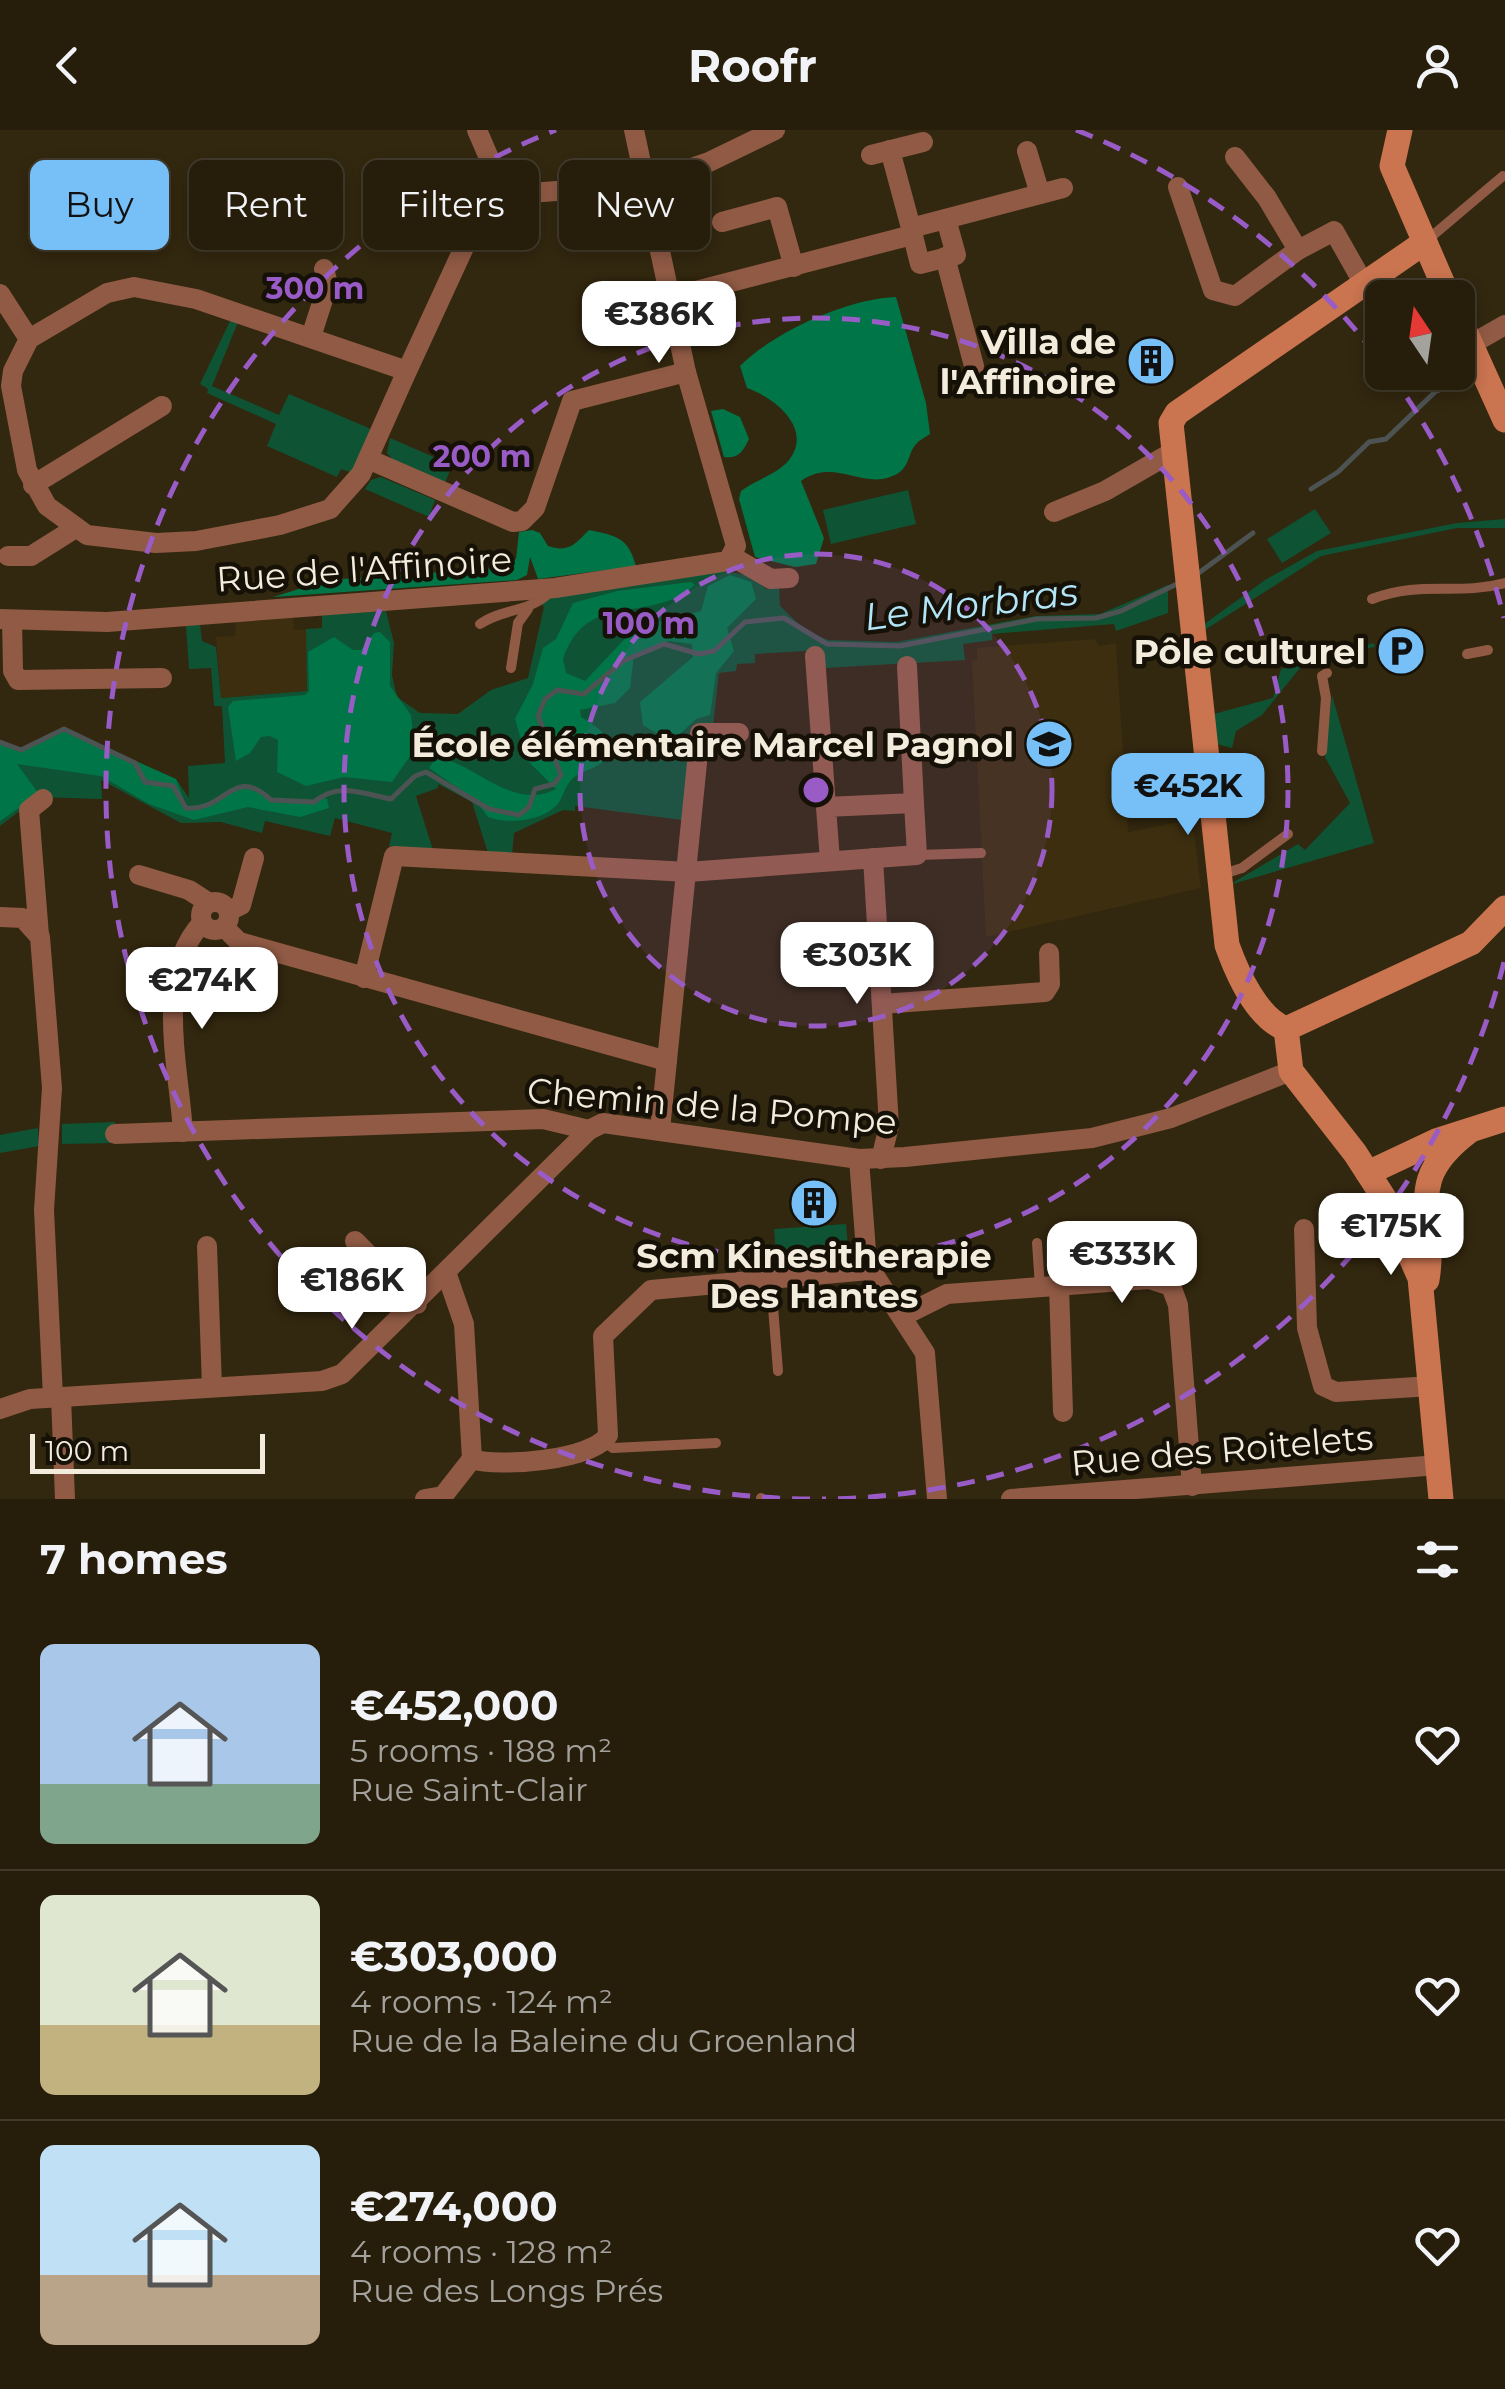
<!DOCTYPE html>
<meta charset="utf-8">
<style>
:root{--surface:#261d0b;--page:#2e2614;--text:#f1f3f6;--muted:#a4a29d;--line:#423b2c;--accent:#76c0f7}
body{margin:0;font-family:Montserrat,sans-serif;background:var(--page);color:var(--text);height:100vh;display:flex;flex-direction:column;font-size:38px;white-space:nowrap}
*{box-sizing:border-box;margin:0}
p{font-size:32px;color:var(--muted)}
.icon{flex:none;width:55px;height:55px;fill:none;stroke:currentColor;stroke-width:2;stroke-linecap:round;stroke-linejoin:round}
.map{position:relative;height:1369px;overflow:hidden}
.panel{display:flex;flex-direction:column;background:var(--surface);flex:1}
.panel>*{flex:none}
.guide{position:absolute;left:30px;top:30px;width:1000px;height:90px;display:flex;gap:20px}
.needle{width:65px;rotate:347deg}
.controls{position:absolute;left:1365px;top:150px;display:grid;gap:20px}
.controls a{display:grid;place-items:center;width:110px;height:110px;border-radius:15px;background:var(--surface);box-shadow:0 5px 15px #0003,0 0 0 2px var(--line);font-size:50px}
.scale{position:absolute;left:30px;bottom:25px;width:235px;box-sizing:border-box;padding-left:10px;border:5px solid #f3ecdd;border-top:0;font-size:28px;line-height:35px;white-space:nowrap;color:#f3ecdd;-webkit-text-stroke:8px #161107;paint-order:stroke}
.price{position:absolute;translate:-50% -85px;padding:0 22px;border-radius:20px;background:#fff;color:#222;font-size:32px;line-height:65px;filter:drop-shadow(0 2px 5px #0008)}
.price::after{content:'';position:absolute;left:50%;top:60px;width:30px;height:22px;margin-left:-15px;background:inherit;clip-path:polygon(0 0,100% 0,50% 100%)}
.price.active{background:var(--accent);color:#111}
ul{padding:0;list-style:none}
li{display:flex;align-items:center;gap:30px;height:250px;padding:0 40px}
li+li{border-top:2px solid var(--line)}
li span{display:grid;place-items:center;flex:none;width:280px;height:200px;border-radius:15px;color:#555}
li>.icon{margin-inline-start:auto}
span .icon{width:120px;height:120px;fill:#fffc;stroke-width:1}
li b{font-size:42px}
h2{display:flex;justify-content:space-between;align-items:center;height:120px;padding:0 40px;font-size:42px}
.pill{padding:0 35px;border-radius:15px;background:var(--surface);box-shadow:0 5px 15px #0003,0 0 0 2px var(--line);font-size:35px;line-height:90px}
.pill.active{background:var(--accent);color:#111}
header{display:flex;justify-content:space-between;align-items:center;height:130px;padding:0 40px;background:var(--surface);font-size:45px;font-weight:700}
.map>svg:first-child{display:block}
.built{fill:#3c2e0e}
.green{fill:#0e5434}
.forest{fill:#007547}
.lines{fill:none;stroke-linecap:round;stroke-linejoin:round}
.stream{stroke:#4c5352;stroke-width:5}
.lane{stroke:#905a44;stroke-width:10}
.street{stroke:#905a44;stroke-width:20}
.secondary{stroke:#ca7450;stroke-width:25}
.ring{fill:none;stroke:#995cc6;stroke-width:5;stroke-dasharray:18 12}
.labels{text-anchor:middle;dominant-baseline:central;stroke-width:9;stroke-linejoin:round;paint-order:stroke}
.poi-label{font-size:35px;font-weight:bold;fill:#f3ecdd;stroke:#161107;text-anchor:end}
.street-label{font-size:35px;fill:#f3ecdd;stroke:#161107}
.water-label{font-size:38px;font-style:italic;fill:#b1e5f7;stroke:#161107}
.centre{fill:#995cc6;stroke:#161107;stroke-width:5}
.ring-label{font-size:30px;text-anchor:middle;font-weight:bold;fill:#995cc6;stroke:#161107;stroke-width:9;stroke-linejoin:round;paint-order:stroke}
</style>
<header><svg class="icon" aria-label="back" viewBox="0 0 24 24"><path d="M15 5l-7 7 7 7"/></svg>Roofr<svg class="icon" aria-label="person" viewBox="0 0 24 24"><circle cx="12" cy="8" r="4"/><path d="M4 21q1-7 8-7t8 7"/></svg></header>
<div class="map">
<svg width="1505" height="1369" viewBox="0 0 1505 1369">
<rect width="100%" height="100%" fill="#32270f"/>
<g class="built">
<path d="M293,487L294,500L306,499L308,561L221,568L216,507L235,506L236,491Z"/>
<path d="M1095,509L1099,516L1116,513L1128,702L1184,691L1187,703L1194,702L1201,758L986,807L972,531L977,530V518Z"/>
</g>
<g class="green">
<path d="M231,189L238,192L212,256L279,285L289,264L371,299L353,343L341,339L337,347L267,316L276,294L207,263L208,259L200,254Z"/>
<path d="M390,308L452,335L445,353L394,331L387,323Z"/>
<path d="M381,347L435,370L429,387L365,359L371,350Z"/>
<path d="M908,360L916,394L831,414L823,380Z"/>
<path d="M1315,379L1331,403L1282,433L1267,409Z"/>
<path d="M1505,389V398H1457L1321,426L1203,501V495L1265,450L1317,421L1457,393Z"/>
<path d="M724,441L752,446L766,459L779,456L780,476L805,500L828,510L897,512L1036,486L1100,484L1168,455V483L1116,501L1114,494L992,504V510L963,514L965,530L824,538L823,526L805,521L755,524V533L737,534L736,541L719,543L713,596L682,690L575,676V681L563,680L514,703L512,725L488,723L472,672L438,654V658L416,666L433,720L389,716L392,703L335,688L330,706L265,691L262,703L221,692L181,693L101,650L102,669L38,667L0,696V612L21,620L64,599L176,649L189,668L188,636L225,633L222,576H214L211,538L189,539L186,496L200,494L202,511L216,517L221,568L307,561L306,499L322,498V485L386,481L394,513L392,545L397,567L420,583L458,584L491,560L528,548L544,477L536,468Z"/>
<path d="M1374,513L1375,517L1346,522V528L1300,538L1262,585L1236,601L1232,618L1217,614L1210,585L1273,568L1281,539Z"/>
<path d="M1332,565L1374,713L1229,755L1298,714L1305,720L1350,673L1325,627Z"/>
<path d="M115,992L116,1013L62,1014V994Z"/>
<path d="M38,998L39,1016L0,1023V1005Z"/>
<path d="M846,1094L848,1116L836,1136L777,1140L774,1099Z"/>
</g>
<g class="forest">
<path d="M896,167L926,273L930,304C926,307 921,309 917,313C907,323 911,337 895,345C863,361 835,327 801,351L824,408L816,434L795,437L755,427L739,369L741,361C755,350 778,344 789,330C814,298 773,267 747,258L740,236C774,202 846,169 896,167Z"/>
<path d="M723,279L740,287L749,309C743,321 739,329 724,327L711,281Z"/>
<path d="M532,400L540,403L548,416C569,423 575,414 589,400C617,406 628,407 636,436L538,449L530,427L527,445L517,450L273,467L328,450L498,438L516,429L519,402Z"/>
<path d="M730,445L751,452L756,469L727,498L734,521L716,543L710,585L696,589L680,604L656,603L643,595L640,572L693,527L692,514L669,511L634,524L630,558L615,573L580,580L581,587C597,597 625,612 600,634C592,640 580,641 572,649C564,657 563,669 556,676C540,692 507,694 488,687L475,670L429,638L436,627C476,633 512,682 556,659L527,630L515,589L533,554L543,518L556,509L573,473L617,461L691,452L695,455C648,496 588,458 563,529L566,543L585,551L635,498L701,481L708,456Z"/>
<path d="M380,502L390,512V556L411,585L415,619L392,652L344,647L306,656L277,642L278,610L270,606L261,607L250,623L236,631L228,577L233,571L305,565L309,561L308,522L334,507L353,520H361L374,503Z"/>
<path d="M64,599L176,649L187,678C226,682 233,634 271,670L314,671L320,667L327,669L329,678L300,687L248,677L194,690L149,674L101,646L17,634L39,664L0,691V612L21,620Z"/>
</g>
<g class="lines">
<g class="stream">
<path d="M1311,359L1338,342L1369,312L1386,309L1436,261L1479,247"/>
<path d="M1196,445L1253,403"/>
<path d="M0,612L21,620L64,599L135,633L145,652L173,656L186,678C226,682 233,634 271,670L314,672C339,651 363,664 391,669L415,646L426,642L489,679L519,685L529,677L535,659L554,654L561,645L538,586L545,569L557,560L584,564L623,531L664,514L699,524L714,521L745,492L784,488L827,514L900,516L1037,489L1096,488L1121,481L1181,452"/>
</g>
<g class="lane">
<path d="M1425,112L1503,46"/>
<path d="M1372,469C1421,450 1457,466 1505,453"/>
<path d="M480,494C503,478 529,483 550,462"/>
<path d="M1467,524L1488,520"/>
<path d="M511,538L518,493L528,479"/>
<path d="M1322,621L1326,568L1322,546L1327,543"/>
<path d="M918,725L981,723"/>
<path d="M1220,745L1242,738L1288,704"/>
<path d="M1037,1113L1040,1156"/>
<path d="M771,1151L778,1241"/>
<path d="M604,1312L613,1318L716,1313"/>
<path d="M761,1369V1368"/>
</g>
<g class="street">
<path d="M477,0L505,65"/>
<path d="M890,20L911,98"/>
<path d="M1027,21L1040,64"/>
<path d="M871,25L923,12"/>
<path d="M1235,27L1267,68L1298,120"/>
<path d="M1178,57L1213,160L1235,166L1298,120L1334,101L1364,154"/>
<path d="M459,65L484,74"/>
<path d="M946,89L956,125L920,134L911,98L1063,58"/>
<path d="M722,92L777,77L794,137"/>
<path d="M945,127L974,236"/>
<path d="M0,164L29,209"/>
<path d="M669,168L912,105"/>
<path d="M311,207L328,154L324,139"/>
<path d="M1470,215L1505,195"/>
<path d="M407,241L361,344L330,379L280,395L196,411L156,413L87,405L47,376L27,340L11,256L13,241L29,209L107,163L134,157L196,169L407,241L484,74L505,65L646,54L709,32L775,0"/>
<path d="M368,329L513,392L522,391L535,378L572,271L686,242"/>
<path d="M33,355L162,276"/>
<path d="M1054,382L1105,361L1171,323"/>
<path d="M8,426H31L74,399"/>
<path d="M733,427L771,449L789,448"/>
<path d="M0,489L107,492L555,458L728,431L736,416L686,242L634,0"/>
<path d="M12,490L13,541L18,550L162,548"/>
<path d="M815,526L826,677"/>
<path d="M907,536L914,673"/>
<path d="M873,728L889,996L881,1029"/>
<path d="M139,745L189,760L209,773"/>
<circle cx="215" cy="786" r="14"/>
<path d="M229,781L241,775L254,728"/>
<path d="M0,787L23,788L40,807L52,958L44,1080L53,1267"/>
<path d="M224,797L239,812L667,931"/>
<path d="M39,805L29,680L43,669"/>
<path d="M364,848L394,726L688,742L917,725L914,673L826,677L830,731"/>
<path d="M882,874L1045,862L1050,854L1049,823"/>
<path d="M660,1000L700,603H739"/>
<path d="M183,1002C179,937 154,845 202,793"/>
<path d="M115,1004L543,989L589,1000"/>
<path d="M859,1029L867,1134L925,1223L937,1369"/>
<path d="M1304,1099L1307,1198L1323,1256L1336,1262L1432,1256"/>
<path d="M355,1111L417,1174"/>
<path d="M207,1116L212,1257"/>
<path d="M447,1145L464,1194L472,1329"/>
<path d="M1059,1156L1063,1282"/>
<path d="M903,1186L947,1164L1149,1149L1171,1156L1178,1175L1192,1356"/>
<path d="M61,1267L65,1369"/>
<path d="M0,1279L30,1269L322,1251L342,1244L589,1000L603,993L859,1029L905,1027L1092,1008L1171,988L1291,941"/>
<path d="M425,1369L443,1366L472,1329C498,1338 594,1330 608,1305L603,1206L651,1160L869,1140"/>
<path d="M1011,1369L1438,1335"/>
</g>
<g class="secondary">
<path d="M1400,0L1392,36L1449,168"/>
<path d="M1458,186L1505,290"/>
<path d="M1286,899C1257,888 1237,843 1227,815L1171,293L1177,283L1425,112"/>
<path d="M1286,899L1291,941L1355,1023L1386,1071L1420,1148L1441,1369"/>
<path d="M1286,899L1471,813L1505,778"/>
<path d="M1368,1043L1436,1011L1505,989"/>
<path d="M1427,1150C1438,1083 1401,1053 1468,1002"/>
</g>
</g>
<circle cx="816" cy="660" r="236" fill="#995cc6" fill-opacity=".12"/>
<g class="ring">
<circle cx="816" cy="660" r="236"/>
<circle cx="816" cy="660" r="472"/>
<path d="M1504 832A709 709 0 0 1 822 1369M810 1369A709 709 0 0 1 556 0M1076 0A709 709 0 0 1 1382 233M1390 243A709 709 0 0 1 1504 488"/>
</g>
<defs>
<g id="building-disc" transform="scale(2.5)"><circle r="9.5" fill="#76c0f7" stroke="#161107"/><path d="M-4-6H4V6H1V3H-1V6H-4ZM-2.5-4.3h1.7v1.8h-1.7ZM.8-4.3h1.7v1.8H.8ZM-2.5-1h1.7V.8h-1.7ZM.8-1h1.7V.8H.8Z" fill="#111"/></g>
<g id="parking-disc" transform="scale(2.5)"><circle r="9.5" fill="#76c0f7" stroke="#161107"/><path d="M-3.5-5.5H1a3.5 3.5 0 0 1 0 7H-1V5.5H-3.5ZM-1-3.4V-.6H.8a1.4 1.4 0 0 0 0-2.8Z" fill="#111"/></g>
<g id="school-disc" transform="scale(2.5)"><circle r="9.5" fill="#76c0f7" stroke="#161107"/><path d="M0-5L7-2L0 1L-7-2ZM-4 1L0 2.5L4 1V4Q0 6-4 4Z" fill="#111"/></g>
</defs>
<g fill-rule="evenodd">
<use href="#building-disc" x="1151" y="231"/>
<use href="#parking-disc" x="1401" y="521"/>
<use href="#school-disc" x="1049" y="614"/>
<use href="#building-disc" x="814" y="1073"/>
</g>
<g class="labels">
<g class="poi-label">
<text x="1116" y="211">Villa de<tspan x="1116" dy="40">l'Affinoire</tspan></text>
<text x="1366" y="521">Pôle culturel</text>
<text x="1014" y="614">École élémentaire Marcel Pagnol</text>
<text x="814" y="1125" text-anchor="middle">Scm Kinesitherapie<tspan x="814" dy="40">Des Hantes</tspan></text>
</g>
<g class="street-label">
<text transform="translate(364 439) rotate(-4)">Rue de l'Affinoire</text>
<text transform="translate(712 976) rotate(5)">Chemin de la Pompe</text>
<text transform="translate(1222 1320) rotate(-5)">Rue des Roitelets</text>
</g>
<g class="water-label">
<text transform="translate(971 474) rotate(-7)">Le Morbras</text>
</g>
</g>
<circle cx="816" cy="660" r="15" class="centre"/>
<g class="ring-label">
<text x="315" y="169">300 m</text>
<text x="482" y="337">200 m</text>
<text x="649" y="504">100 m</text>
</g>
</svg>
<div class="controls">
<a><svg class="needle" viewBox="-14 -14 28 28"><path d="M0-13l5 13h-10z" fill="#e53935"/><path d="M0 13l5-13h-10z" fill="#a4a29d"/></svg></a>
</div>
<div class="scale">100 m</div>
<b class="price" style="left:659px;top:236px">€386K</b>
<b class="price active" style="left:1188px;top:708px">€452K</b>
<b class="price" style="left:857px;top:877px">€303K</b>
<b class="price" style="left:202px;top:902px">€274K</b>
<b class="price" style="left:1391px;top:1148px">€175K</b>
<b class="price" style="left:1122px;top:1176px">€333K</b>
<b class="price" style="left:352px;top:1202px">€186K</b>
<div class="guide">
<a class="pill active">Buy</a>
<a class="pill">Rent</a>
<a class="pill">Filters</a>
<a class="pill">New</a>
</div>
</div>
<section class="panel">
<h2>7 homes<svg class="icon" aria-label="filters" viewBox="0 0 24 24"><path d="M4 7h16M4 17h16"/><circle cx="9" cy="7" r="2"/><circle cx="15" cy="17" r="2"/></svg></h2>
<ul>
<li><span style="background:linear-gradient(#a9c7e8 70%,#7fa58c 0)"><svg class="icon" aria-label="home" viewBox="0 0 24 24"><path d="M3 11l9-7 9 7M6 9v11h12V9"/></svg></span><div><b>€452,000</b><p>5 rooms · 188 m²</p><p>Rue Saint-Clair</p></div><svg class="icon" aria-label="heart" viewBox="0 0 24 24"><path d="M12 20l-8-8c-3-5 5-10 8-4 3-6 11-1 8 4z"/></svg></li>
<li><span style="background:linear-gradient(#dfe7d0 65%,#c2b280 0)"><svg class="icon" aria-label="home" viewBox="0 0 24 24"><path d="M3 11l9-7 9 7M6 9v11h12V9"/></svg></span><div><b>€303,000</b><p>4 rooms · 124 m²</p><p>Rue de la Baleine du Groenland</p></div><svg class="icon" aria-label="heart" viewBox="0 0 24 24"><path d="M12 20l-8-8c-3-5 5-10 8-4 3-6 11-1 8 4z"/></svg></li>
<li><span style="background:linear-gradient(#bfe0f5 65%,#b9a48a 0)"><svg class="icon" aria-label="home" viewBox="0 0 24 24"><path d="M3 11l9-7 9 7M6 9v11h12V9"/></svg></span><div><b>€274,000</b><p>4 rooms · 128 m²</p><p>Rue des Longs Prés</p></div><svg class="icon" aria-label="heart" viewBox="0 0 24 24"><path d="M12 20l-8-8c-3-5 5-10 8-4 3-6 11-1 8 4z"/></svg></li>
</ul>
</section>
